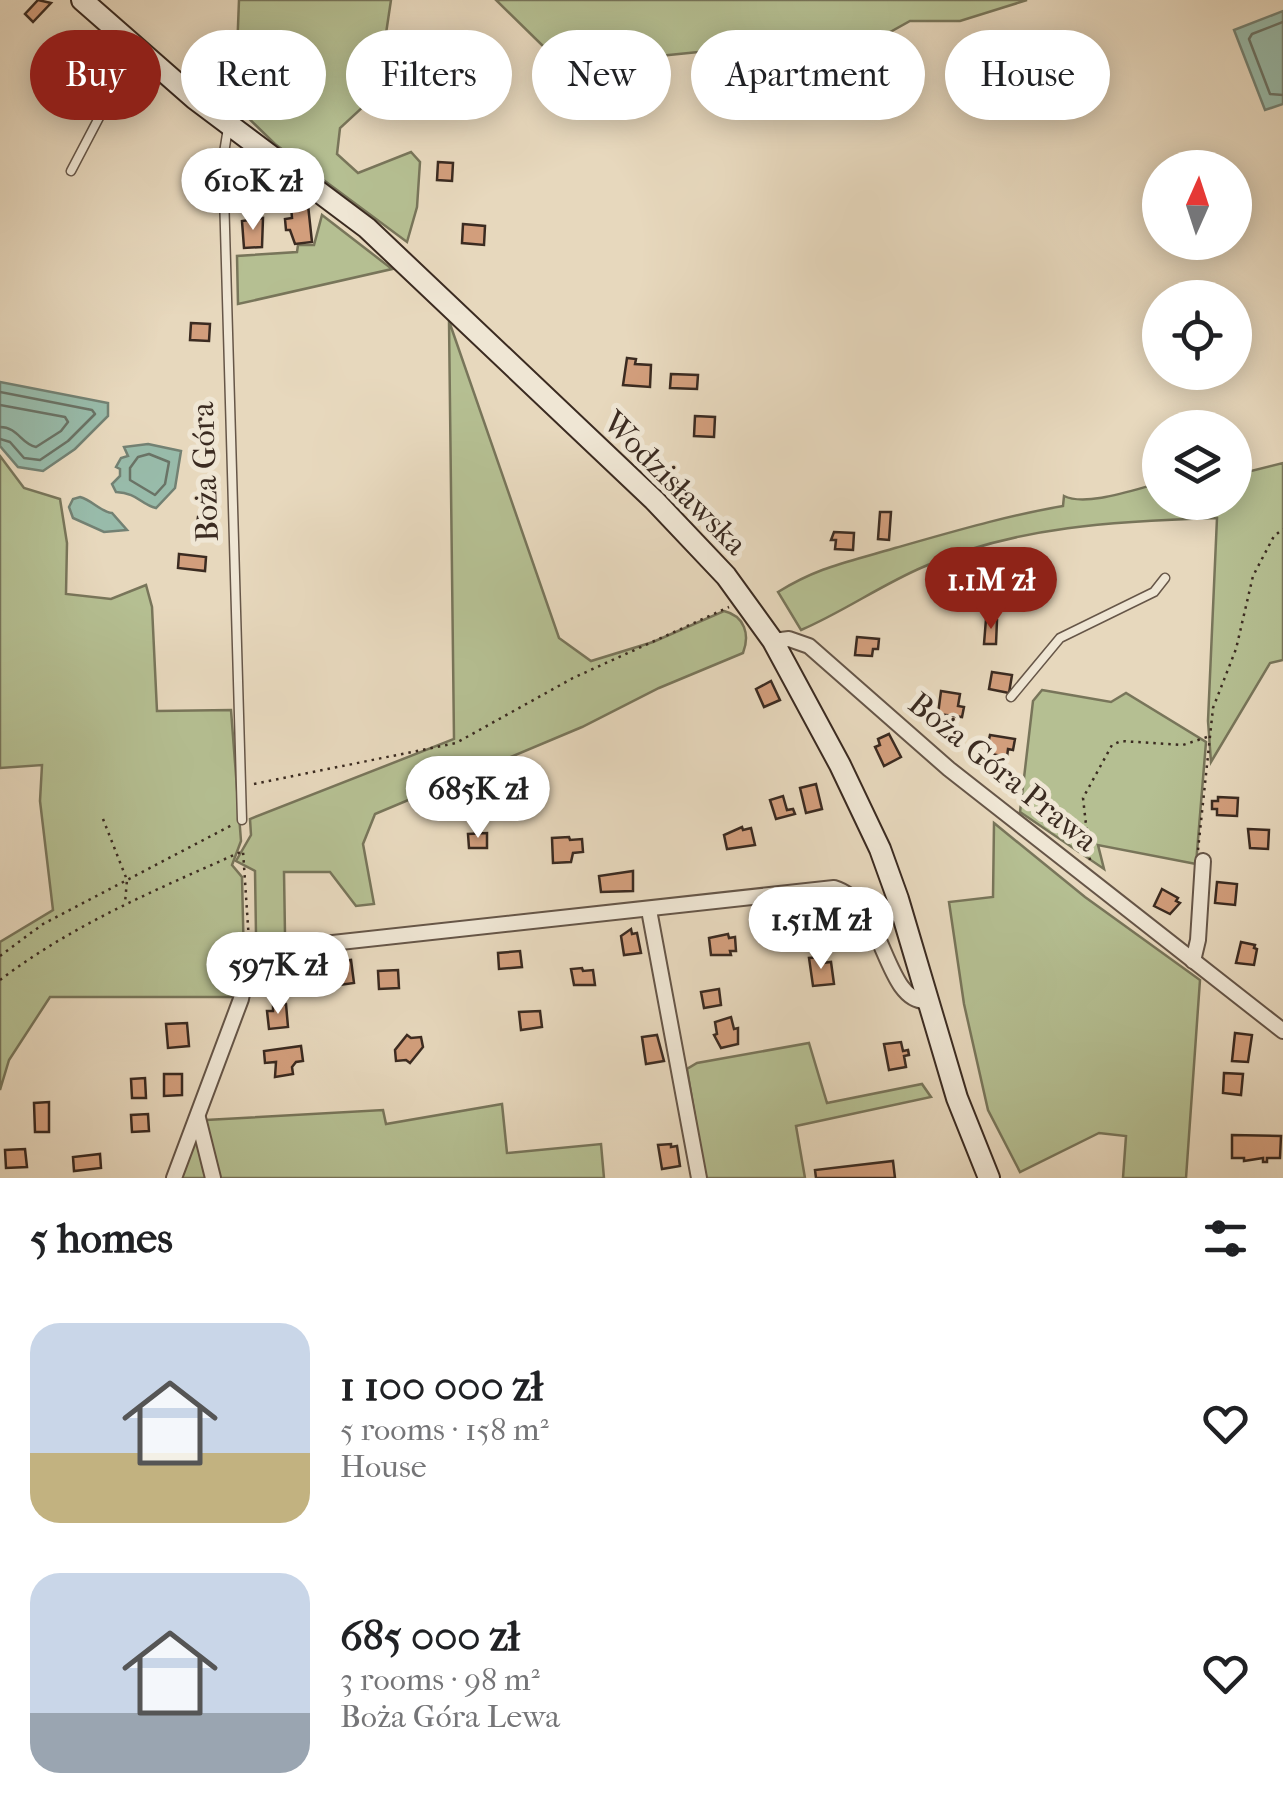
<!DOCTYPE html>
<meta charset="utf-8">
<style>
:root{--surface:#fff;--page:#f2f2f2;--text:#202124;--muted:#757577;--accent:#8f2418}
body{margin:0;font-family:"IM FELL French Canon",serif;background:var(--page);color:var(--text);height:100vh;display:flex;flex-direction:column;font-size:38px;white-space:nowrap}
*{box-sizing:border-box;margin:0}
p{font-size:32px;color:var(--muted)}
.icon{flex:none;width:55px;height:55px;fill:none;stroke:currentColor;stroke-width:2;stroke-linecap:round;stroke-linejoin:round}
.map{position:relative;height:1178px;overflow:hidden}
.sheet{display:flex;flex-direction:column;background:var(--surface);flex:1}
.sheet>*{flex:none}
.hud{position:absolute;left:30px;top:30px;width:1225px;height:90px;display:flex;gap:20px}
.needle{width:65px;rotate:3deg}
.tools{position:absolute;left:1142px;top:150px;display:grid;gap:20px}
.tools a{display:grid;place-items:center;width:110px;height:110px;border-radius:50%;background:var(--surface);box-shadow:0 5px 25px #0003;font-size:50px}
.price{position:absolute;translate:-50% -85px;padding:0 22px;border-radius:35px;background:#fff;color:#222;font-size:32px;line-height:65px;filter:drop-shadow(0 2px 5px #0008)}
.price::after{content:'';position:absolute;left:50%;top:60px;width:30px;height:22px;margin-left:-15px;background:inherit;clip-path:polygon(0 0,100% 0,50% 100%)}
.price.on{background:var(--accent);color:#fff}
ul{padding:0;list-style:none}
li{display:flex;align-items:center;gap:30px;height:250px;padding:0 30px}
li span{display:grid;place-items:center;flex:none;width:280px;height:200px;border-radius:30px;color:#555}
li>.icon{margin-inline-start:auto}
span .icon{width:120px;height:120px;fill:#fffc;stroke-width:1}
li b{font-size:42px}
h2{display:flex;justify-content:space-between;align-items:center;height:120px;padding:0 30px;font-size:42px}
.pill{padding:0 35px;border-radius:45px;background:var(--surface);box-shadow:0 5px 25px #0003;font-size:35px;line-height:90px}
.pill.on{background:var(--accent);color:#fff}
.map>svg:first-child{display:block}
.green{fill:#b5bf92;stroke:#78755a;stroke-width:2.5}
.water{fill:#98bbaa;stroke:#738173;stroke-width:2.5}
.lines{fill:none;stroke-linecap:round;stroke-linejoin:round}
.shore{stroke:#6a7366;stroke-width:2.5}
.building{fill:#d29e7c;stroke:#3b2b21;stroke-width:2.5}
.service-casing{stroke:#665648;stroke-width:11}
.minor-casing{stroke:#665648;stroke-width:18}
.secondary-casing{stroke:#3b2b21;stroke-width:24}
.path{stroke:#3b2b21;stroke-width:2.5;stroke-dasharray:2.5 5;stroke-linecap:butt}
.service{stroke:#efe6d4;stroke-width:8}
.minor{stroke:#efe6d4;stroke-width:14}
.secondary{stroke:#efe6d4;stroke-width:20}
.labels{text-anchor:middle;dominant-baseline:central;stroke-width:10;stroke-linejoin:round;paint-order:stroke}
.street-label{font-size:32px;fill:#3b2b21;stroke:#efe6d4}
</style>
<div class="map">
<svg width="1283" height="1178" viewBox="0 0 1283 1178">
<rect width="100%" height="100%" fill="#e7d8bd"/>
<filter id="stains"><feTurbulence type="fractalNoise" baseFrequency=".002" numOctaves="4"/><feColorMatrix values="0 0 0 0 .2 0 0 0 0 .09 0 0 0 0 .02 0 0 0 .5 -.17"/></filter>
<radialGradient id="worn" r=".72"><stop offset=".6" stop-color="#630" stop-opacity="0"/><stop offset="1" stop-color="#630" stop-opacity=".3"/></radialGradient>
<g class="green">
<path d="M239,0H391L377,94L340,128L337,154L358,173L411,152L420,162L417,207L407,242L275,144L235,105Z"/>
<path d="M496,0H1027L960,21H910L883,36L789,38L758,46L659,56L577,69L546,49Z"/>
<path d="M322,215L392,269L238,304L237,256L297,252L298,245H314Z"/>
<path d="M449,321L559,638L591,661L653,642L724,611C745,616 750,635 743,653L659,688L582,727L375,814L363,844L374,904L356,906L330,872H284L285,934H256L255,871L236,861L251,835L250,819L454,739Z"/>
<path d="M0,456L24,488L60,499L67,543L66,594L111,599L146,585L152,607L157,711L231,710L241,841L232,865L242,877L244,963L236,997H50L9,1060L0,1090V942L53,910L40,801L42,765L0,768Z"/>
<path d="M1283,463V660L1270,663L1211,762L1208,721L1217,518C1119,521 1015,526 923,567C881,585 843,612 801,630L778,592C820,566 849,562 895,548C952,532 1005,516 1063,506L1064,496C1086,507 1136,489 1160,483V502H1235V475Z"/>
<path d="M1042,690L1111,702L1126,693L1206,742L1196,864L1098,845L1104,869L1020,812L1033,701Z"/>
<path d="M994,823L1085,897L1200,980L1186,1178H1123L1126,1136L1099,1133L1020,1172L988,1110L964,1004L949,902L993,897Z"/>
<path d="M809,1043L827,1103L922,1084L931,1097L796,1126L805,1178H705L687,1069L697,1063Z"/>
<path d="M502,1104L507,1153L601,1144L604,1178H179L195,1133L199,1132L206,1120L383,1110L386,1124Z"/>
</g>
<g class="water">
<path d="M1283,11V104L1265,110L1234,30Z"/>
<path d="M0,382L108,403V416L75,449L43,471L18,467L0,446Z"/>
<path d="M148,444L181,451L175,488L156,508C140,504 138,493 116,492L112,484L120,476V469L116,467L121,458L128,456L124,447Z"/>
<path d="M80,497C92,500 101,512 112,513L127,530L104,532L73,518L69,507L73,499Z"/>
</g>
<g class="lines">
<g class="shore">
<path d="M1283,22L1252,34L1249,39L1270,94L1283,95"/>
<path d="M0,392L92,410L95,414L68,441L40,460L24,458L10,442L0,439"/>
<path d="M0,405L65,417L68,422L61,431L36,447C21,444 18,427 0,427"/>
<path d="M149,454L169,462L165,484L155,495L130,480V468L138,457Z"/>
</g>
</g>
<g class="building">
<path d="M38,0L51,3L33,22L25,14Z"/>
<path d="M438,162L453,163L452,181L437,180Z"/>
<path d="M308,205L312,242L295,244L290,230H286L285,219L292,218L291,206Z"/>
<path d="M263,218L262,247L244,248L242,221Z"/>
<path d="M463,224L485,226L484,245L462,243Z"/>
<path d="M191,323L210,324L209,341L190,340Z"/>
<path d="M627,358L636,359L635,364L651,365L650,387L623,385Z"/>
<path d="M671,374L698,375L697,389L670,388Z"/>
<path d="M695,416L715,417L714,437L694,436Z"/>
<path d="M880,512H891L889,540L878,539Z"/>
<path d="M198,517L217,520L215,533L196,530Z"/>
<path d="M834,532L854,533L853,550L835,549L836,540H831Z"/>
<path d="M179,554L206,557L205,571L178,568Z"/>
<path d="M986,619L997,620L996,644H984Z"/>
<path d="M857,637L879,639L878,649H873L872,656L855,655Z"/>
<path d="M992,672L1012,675L1009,693L989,689Z"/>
<path d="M771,681L780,700L764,707L756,689Z"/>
<path d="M941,691L960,694L958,706L964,707L962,717L938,714Z"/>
<path d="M889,734L901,757L884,766L875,747L880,745L878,739Z"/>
<path d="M990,735L1015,739L1013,750L1008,749L1007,757L986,753Z"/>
<path d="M816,784L822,809L806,813L800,788Z"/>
<path d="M783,796L787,810L793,809L795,814L776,819L770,800Z"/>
<path d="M1218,797L1238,798L1237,816L1217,815V809H1212V801H1218Z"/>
<path d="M742,827L743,830L751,828L755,845L727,849L724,835Z"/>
<path d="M1248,829L1269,830L1268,849L1250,848Z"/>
<path d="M487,833V848H469L468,834Z"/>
<path d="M569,837L570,840L582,839L583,852L573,853L571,862L553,863L552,838Z"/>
<path d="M633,871V891L601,892L599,876Z"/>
<path d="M1217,882L1237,884L1235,905L1215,903Z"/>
<path d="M1162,889L1178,898L1176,901L1180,903L1170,914L1154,906Z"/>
<path d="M631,929L632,934L637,933L641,953L624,955L621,936Z"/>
<path d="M728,934L729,938L735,937L736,951H730L731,955H711L709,938Z"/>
<path d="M1241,942L1255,945L1254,948L1257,949L1254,965L1236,963Z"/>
<path d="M520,951L522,967L499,969L498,953Z"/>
<path d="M822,957V963L831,962L834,984L813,986L809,958Z"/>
<path d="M351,960L354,983L324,987L321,964Z"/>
<path d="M289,967L290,990L274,991L269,969Z"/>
<path d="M582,968L583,971L593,970L595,985H574L571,969Z"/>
<path d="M398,970L399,988L379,989L378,971Z"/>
<path d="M719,989L721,1005L704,1008L701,992Z"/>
<path d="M286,1004L288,1027L269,1029L267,1011H273V1005Z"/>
<path d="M540,1011L542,1027L521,1030L519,1012Z"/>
<path d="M731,1017L734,1029L738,1028V1044L721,1048L714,1035L717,1034L715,1022Z"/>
<path d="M187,1023L189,1046L168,1048L166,1024Z"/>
<path d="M1235,1033L1252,1035L1248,1062L1232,1061Z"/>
<path d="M407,1035L411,1038L421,1037L423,1047L410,1063L406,1060L396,1061L395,1050Z"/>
<path d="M657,1035L664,1061L646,1064L642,1037Z"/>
<path d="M901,1042L903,1051L908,1050L909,1055L904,1056L906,1067L889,1070L884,1044Z"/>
<path d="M301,1046L303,1061L296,1062L292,1067L293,1074L275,1077L276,1062L265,1063L264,1051Z"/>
<path d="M1224,1073L1243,1074L1241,1095L1223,1093Z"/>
<path d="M164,1074H182V1095L164,1096Z"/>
<path d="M145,1078L146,1098H132L131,1079Z"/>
<path d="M49,1102V1132H35L34,1103Z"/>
<path d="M148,1114L149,1131L132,1132L131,1115Z"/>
<path d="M1232,1135L1281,1136L1280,1158H1267V1162H1263V1158L1244,1161V1158H1232Z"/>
<path d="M671,1144V1147L677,1146L680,1166L662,1169L658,1145Z"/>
<path d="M25,1149L27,1167L6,1168L5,1150Z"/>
<path d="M100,1154L101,1168L74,1171L73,1157Z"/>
<path d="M893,1161L895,1178H816L815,1170Z"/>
</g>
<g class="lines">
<g class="service-casing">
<g id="service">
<path d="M228,128L223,159L242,820"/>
<path d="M71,171L103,110L132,90L155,64"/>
<path d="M1011,697L1060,638L1154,592L1165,578"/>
</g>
</g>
<g class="minor-casing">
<g id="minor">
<path d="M773,641L789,639L809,646L949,769L1283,1031"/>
<path d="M649,910L699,1178"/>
<path d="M1193,961L1198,940L1203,861"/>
<path d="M198,1118L213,1178"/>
<path d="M174,1178L241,999L250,952L834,888C885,903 884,1002 926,1001"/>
</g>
</g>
<g class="secondary-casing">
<path id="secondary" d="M82,0L195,99L367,228L654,500L726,576L773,641L840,765L880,849L898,899L957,1098L989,1178"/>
</g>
<g class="path">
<path d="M254,784L456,743L573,678L729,607"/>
<path d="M103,819L127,880L125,903"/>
<path d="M1198,850L1213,708L1236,649L1253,576L1274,536L1283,529"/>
<path d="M1090,860L1083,798L1112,745L1121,741L1183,745L1207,737"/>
<path d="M0,956L43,924L232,825"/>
<path d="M0,980C75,923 158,889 243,851L249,941"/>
</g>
<use href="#service" class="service"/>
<use href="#minor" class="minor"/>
<use href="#secondary" class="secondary"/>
</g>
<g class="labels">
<g class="street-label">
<text transform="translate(205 472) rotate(-92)">Boża Góra</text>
<text transform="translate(675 483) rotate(45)">Wodzisławska</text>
<text transform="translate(1003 772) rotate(39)">Boża Góra Prawa</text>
</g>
</g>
<rect width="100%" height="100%" filter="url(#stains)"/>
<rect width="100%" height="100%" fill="url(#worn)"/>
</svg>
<div class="tools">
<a><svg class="needle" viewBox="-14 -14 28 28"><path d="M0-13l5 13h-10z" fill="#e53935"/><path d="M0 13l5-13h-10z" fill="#757577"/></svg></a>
<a><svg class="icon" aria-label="locate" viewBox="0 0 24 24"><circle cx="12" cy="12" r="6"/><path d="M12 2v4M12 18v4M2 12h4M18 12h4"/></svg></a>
<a><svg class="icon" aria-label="layers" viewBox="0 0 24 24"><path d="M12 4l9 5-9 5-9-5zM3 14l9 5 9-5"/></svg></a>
</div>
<b class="price" style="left:253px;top:233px">610K zł</b>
<b class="price on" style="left:991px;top:632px">1.1M zł</b>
<b class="price" style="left:478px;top:841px">685K zł</b>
<b class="price" style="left:821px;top:972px">1.51M zł</b>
<b class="price" style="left:278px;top:1017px">597K zł</b>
<div class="hud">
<a class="pill on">Buy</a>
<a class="pill">Rent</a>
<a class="pill">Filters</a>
<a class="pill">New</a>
<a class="pill">Apartment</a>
<a class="pill">House</a>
</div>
</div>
<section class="sheet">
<h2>5 homes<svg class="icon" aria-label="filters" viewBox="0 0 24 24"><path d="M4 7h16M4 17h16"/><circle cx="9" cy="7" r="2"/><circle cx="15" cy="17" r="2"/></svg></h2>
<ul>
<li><span style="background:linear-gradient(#c9d6e8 65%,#c2b280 0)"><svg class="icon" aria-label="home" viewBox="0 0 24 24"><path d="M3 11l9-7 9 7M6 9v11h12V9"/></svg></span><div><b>1 100 000 zł</b><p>5 rooms · 158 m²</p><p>House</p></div><svg class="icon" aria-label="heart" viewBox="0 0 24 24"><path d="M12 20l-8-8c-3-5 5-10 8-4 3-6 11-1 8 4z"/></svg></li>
<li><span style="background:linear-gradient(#c9d6e8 70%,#9aa5b1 0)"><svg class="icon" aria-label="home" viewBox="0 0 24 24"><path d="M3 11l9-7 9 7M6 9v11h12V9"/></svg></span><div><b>685 000 zł</b><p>3 rooms · 98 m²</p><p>Boża Góra Lewa</p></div><svg class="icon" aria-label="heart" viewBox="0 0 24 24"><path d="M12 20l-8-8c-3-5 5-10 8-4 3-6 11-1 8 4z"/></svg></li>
</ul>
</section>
